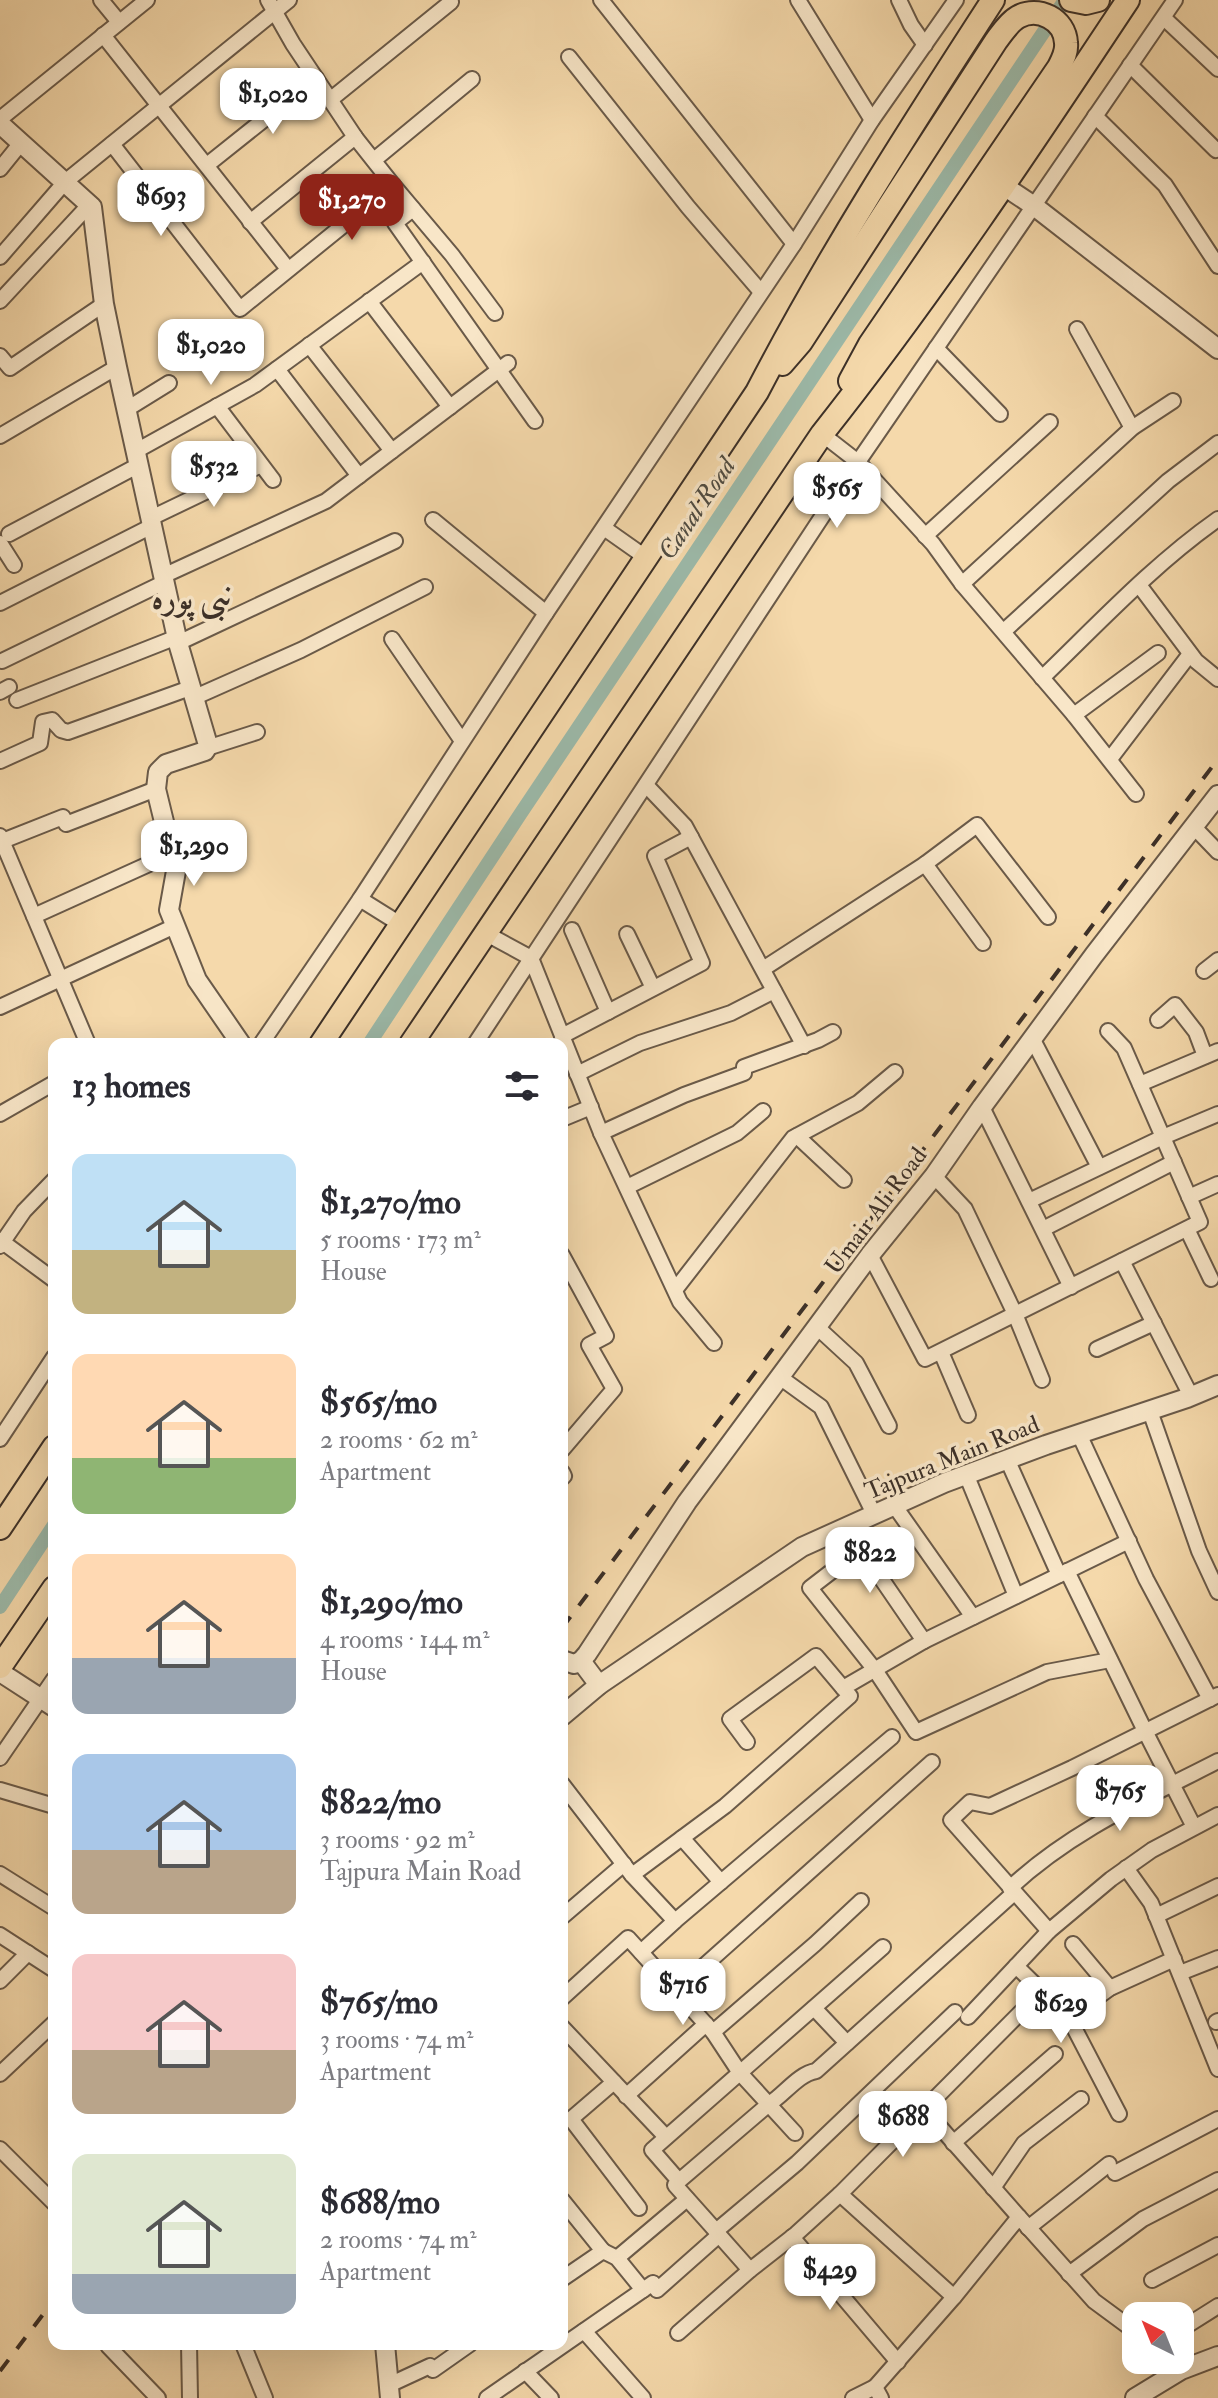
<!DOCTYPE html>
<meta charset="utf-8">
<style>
:root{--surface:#fff;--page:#f2f2f3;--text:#2b2b33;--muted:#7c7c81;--accent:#8f2418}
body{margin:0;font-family:"IM FELL Double Pica",Amiri,serif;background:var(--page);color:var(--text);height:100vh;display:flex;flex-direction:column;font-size:30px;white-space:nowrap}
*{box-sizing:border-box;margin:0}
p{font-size:26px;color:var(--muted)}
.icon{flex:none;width:44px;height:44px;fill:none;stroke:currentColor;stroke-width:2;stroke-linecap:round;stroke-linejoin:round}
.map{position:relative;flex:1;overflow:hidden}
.drawer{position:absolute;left:48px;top:1038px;width:520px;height:1312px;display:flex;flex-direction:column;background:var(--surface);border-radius:16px;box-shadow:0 8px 32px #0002}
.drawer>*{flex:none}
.needle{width:52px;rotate:317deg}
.fabs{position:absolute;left:1122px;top:2302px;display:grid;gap:16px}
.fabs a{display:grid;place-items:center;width:72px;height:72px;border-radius:16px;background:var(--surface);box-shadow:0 8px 32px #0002;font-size:40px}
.price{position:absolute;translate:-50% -68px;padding:0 18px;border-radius:16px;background:#fff;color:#222;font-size:26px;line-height:52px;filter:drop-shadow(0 2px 4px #0008)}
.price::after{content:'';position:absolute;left:50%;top:48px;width:24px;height:18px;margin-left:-12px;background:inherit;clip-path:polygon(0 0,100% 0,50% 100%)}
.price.current{background:var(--accent);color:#fff}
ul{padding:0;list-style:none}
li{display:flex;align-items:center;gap:24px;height:200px;padding:0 24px}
li span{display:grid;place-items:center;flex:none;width:224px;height:160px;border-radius:16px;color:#555}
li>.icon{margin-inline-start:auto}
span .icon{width:96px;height:96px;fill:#fffc;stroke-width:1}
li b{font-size:34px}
h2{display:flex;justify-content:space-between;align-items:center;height:96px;padding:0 24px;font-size:34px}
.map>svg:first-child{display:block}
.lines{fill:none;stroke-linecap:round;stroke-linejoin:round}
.canal{stroke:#9cbaaa;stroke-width:14}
.minor-casing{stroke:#6a5a49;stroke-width:18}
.tertiary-casing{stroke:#6a5a49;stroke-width:22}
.trunk-casing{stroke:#3c3028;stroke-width:26}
.minor{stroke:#f8e6c8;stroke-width:14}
.tertiary{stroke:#f8e6c8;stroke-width:18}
.trunk{stroke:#f5d9ab;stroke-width:22}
.rail{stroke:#3c3028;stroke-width:4;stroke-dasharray:14 14;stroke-linecap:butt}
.labels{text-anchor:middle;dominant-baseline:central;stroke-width:7;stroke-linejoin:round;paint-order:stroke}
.street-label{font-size:24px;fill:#3c3028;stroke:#f8e6c8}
.water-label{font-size:26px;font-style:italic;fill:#4f4c42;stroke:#f8e6c8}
.district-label{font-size:32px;font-weight:bold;fill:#3c3028;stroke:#f8e6c8}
</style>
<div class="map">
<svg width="1218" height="2398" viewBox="0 0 1218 2398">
<rect width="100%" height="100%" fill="#f5d9ab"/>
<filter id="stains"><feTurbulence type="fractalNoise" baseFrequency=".0025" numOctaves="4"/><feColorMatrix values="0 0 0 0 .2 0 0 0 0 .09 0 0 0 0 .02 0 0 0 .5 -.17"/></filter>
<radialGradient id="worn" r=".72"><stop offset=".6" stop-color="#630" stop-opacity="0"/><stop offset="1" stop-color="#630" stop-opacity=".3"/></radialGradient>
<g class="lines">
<g class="canal">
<path d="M369,1044L521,813L1065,0"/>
<path d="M0,1607L54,1525"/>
</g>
<g class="minor-casing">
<g id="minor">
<path d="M101,0L119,22"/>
<path d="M268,0L293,44L355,137L393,185L452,255L495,313"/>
<path d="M601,0L794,244"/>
<path d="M798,0L872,120"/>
<path d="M899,0L911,25L925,45"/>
<path d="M1164,18L1218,69"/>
<path d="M103,35L288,269"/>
<path d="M569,57L688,207L761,292"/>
<path d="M1130,65L1216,150L1218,149"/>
<path d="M330,100L451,2"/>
<path d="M1095,116L1165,185L1218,266"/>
<path d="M0,119L147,0"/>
<path d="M112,144L240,309L393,185"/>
<path d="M374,160L472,79"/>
<path d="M207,165L316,78"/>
<path d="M0,169L21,143"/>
<path d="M413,209L395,223L535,421"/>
<path d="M250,222L355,137"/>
<path d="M0,257L65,182L289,0"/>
<path d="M0,301L90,204"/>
<path d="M369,301L450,407"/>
<path d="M1077,329L1132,428"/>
<path d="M309,345L392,451"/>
<path d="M936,348L1000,414"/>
<path d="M0,356L10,368L104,304"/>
<path d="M277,369L359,476"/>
<path d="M217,406L273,480"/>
<path d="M127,409L169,383"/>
<path d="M822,434L858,462L933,544L962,584L1074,715L1136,794"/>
<path d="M0,436L117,367"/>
<path d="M136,451L255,385L423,262"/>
<path d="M151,518L261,465"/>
<path d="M433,520L546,613"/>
<path d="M604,528L648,559"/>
<path d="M9,534L139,465"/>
<path d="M925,536L1050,422"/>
<path d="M0,543L14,565"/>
<path d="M163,576L326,501L508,363"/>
<path d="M962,584L1132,428L1173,401"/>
<path d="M1139,585L1196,661L1218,679"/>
<path d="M0,603L152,526"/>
<path d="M1004,631L1168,481L1218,443"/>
<path d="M392,639L462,741"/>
<path d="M178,643L395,541"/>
<path d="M2,661L165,582"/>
<path d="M1042,678C1099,623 1154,564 1218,519"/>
<path d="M0,692L9,687"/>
<path d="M193,698L301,650L425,587"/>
<path d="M17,700L177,637"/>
<path d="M1074,715L1158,653"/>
<path d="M207,748L257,732"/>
<path d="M1110,759L1190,654"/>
<path d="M0,761L40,743L43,722L52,720L61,730L68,732L190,688"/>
<path d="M646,785L685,826L804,1046"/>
<path d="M1193,826L1218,852"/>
<path d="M0,836L88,1044"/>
<path d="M0,842L63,817L66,824L156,789"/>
<path d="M925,864L983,943"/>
<path d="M360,899L400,924"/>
<path d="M34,916L171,854"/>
<path d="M572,930L608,1012"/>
<path d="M485,933L531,958L601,1133L680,1302L714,1343"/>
<path d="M627,934L653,988"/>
<path d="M763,969L925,864L977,825L1048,917"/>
<path d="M1204,971L1218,960"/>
<path d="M0,1007L175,926"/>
<path d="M1158,1020L1175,1005L1196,1032L1205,1056"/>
<path d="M562,1036L702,963L655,856L691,837"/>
<path d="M1032,1038L1099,1167"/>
<path d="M261,1044L360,899L546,613L794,244L872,120L956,0"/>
<path d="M475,1044L858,462L1175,0"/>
<path d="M577,1074L640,1043L731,1013L774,991"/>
<path d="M1140,1084L1218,1051"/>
<path d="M982,1107L1071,1287"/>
<path d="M0,1114L54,1083"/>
<path d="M562,1119L591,1107"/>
<path d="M601,1133L684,1095L744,1073V1067L818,1040L833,1032"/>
<path d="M797,1136L844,1180"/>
<path d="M934,1176L965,1209L1015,1314L1042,1380"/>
<path d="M627,1187L737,1133L763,1111"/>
<path d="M1189,1197L1218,1184"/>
<path d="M1029,1201L1163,1137L1218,1114"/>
<path d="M1043,1229L1174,1162"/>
<path d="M1187,1229L1211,1279"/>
<path d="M0,1240L54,1280"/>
<path d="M0,1246L24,1211L54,1180"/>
<path d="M562,1255L606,1336L589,1345L614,1389L562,1450"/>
<path d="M870,1255L925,1359L1200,1222L1124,1048L1108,1031"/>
<path d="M1122,1261L1191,1396"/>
<path d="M675,1290L793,1138L858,1103L895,1072"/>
<path d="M818,1328L856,1363L889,1426"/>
<path d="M1097,1349L1154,1323"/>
<path d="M941,1352L968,1415"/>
<path d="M781,1378L821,1407L874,1514"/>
<path d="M1150,1411L1199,1551L1218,1592"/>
<path d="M1079,1434L1146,1579L1210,1699"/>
<path d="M0,1439L54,1357"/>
<path d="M1007,1459L1059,1575"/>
<path d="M562,1472L564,1476L562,1478"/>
<path d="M966,1474L1016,1596"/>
<path d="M894,1505L973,1617"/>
<path d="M846,1527L924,1641"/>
<path d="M836,1568L810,1588L875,1670L916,1732L1047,1672L1110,1660"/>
<path d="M1067,1571L1145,1731L1194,1827"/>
<path d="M747,1742L730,1719L816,1656L843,1688"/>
<path d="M0,1758L54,1679"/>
<path d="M562,1784L632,1875L675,1921L641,1952"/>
<path d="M0,1790L54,1806"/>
<path d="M682,1838L721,1882"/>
<path d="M1126,1868L1151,1903L1218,2069"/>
<path d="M0,1874L54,1908"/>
<path d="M632,1875L725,1806L850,1696L843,1688L924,1641L1129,1541"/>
<path d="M1010,1888C1071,1831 1144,1799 1218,1761"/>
<path d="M1156,1916L1218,1886"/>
<path d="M562,1917L624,1864"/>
<path d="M675,1921L892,1737"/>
<path d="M1049,1931L951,1820L970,1802L990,1806L1072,1768L1218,1695"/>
<path d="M0,1935L54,1970"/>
<path d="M1073,1944L1110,1988"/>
<path d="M1016,1966L1069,2018L1119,2114"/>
<path d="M1180,1973L1218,1958"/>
<path d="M0,1981L28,1953"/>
<path d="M676,1991L932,1762"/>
<path d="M562,1998L628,1938L713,2032L740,2073L795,2133"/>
<path d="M814,2008L847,2043"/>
<path d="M968,2017L1049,1931L1111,1879L1152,1850L1218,1815"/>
<path d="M1069,2018L1110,1988L1174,1959"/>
<path d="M1216,2022L1218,2021"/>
<path d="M562,2027L666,2137"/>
<path d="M713,2032L815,1944L861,1901"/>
<path d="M0,2074L54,2023"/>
<path d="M614,2082L571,2119L639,2208"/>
<path d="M626,2096L706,2024"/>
<path d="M925,2110L1019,2217"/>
<path d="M953,2143L1055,2054"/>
<path d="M0,2149L54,2203"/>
<path d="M1115,2173L1218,2119"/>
<path d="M679,2181L769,2104C784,2095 798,2074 816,2071L1014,1893"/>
<path d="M993,2188L1024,2143L1081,2099"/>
<path d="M840,2194L954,2297L875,2387"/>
<path d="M562,2200L603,2251"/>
<path d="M1028,2228L1109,2164"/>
<path d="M716,2231L675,2185L679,2181L652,2150L883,1947"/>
<path d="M792,2237L898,2362"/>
<path d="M617,2258L687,2199"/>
<path d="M750,2270L796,2234L840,2194L1022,2011"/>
<path d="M1069,2274L1143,2219L1218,2180"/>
<path d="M562,2279L603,2251L617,2258L643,2290"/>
<path d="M1152,2280L1218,2245"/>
<path d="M954,2297L1019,2217L1094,2301L1136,2332"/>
<path d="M1180,2330L1218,2306"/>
<path d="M584,2331L643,2398"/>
<path d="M678,2333L750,2270L719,2235"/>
<path d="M189,2344L190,2398"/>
<path d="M243,2344L265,2398"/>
<path d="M108,2346L158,2398"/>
<path d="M1161,2360L1169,2377"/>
<path d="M525,2371L551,2398"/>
<path d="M389,2385L430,2366L433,2370L470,2344"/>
<path d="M487,2398L653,2283L657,2290L719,2235L716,2231L797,2163L955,2012"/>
<path d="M853,2398L875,2387L881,2398"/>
</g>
</g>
<g class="tertiary-casing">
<g id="tertiary">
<path d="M0,124L92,207L104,304L117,367L178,643L208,745L205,751L166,764L158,772L156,789L176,871L169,910L197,980L241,1044"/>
<path d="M1004,186L1034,206L1218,349"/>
<path d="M562,1660L574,1664L581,1661L599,1685"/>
<path d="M581,1661L587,1654L687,1502L870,1255L934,1176L982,1107L1094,955L1218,795"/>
<path d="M0,1672L54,1707"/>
<path d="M562,1716L599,1685L802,1547L944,1483L1046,1445L1187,1398L1218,1385"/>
<path d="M385,2344L390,2398"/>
<path d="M1135,2398L1181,2370L1218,2356"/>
</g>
</g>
<g class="trunk-casing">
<g id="trunk">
<path d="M1071,0L1086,3L1098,0"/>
<path d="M782,364L801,342L996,41C1002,33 1009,22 1018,17C1038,6 1065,19 1066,43C1067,52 1063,59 1059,67L870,344L850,381"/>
<path d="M321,1044L757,392C827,257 910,128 993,0"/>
<path d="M411,1044L822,434C932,295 1030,148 1128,0"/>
<path d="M0,1528L54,1447"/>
<path d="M0,1667L54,1588"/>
</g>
</g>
<use href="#minor" class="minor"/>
<use href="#tertiary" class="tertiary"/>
<use href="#trunk" class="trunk"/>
<g class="rail">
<path d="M562,1628L1218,759"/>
<path d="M0,2371L54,2300"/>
</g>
</g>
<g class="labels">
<g class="street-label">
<text transform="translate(876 1211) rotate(-53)">Umair Ali Road</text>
<text transform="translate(952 1458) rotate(-22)">Tajpura Main Road</text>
</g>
<g class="water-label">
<text transform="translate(697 509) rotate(-56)">Canal Road</text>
</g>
<g class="district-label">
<text x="192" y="599">نبی پورہ</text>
</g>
</g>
<rect width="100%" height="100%" filter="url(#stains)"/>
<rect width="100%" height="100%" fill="url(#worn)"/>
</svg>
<div class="fabs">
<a><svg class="needle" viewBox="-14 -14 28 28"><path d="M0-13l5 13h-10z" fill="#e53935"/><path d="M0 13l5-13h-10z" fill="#7c7c81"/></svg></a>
</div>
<b class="price" style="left:273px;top:136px">$1,020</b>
<b class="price" style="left:161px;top:238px">$693</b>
<b class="price current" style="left:352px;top:242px">$1,270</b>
<b class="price" style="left:211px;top:387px">$1,020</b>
<b class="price" style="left:214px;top:509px">$532</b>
<b class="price" style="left:837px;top:530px">$565</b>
<b class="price" style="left:194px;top:888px">$1,290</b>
<b class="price" style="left:870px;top:1595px">$822</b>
<b class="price" style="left:1120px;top:1833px">$765</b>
<b class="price" style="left:683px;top:2027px">$716</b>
<b class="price" style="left:1061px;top:2045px">$629</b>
<b class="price" style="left:903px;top:2159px">$688</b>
<b class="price" style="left:830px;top:2312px">$429</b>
<section class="drawer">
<h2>13 homes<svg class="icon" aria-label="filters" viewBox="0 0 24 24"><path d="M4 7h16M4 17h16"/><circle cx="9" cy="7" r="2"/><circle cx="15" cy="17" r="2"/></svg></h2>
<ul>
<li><span style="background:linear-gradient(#bfe0f5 60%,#c2b280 0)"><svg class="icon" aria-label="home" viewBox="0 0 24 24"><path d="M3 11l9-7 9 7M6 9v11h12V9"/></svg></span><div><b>$1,270/mo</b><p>5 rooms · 173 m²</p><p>House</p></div></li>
<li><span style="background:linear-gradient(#ffd9b3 65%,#8fb573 0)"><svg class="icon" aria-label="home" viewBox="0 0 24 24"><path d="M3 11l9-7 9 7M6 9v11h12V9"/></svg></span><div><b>$565/mo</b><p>2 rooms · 62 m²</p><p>Apartment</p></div></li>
<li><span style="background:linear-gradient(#ffd9b3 65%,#9aa5b1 0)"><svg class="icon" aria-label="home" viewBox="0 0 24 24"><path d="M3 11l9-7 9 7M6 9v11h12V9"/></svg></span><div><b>$1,290/mo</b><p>4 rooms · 144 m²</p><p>House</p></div></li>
<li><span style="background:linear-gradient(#a9c7e8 60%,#b9a48a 0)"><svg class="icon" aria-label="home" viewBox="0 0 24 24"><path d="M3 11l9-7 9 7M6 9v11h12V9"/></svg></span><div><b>$822/mo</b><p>3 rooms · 92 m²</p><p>Tajpura Main Road</p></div></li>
<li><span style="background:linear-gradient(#f6c9c9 60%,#b9a48a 0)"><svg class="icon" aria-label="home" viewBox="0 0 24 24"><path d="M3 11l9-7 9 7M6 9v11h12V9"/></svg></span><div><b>$765/mo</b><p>3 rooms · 74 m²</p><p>Apartment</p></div></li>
<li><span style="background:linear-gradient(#dfe7d0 75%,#9aa5b1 0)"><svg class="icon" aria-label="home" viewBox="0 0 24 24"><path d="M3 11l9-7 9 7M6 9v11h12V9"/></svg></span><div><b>$688/mo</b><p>2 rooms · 74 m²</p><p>Apartment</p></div></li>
</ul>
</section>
</div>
